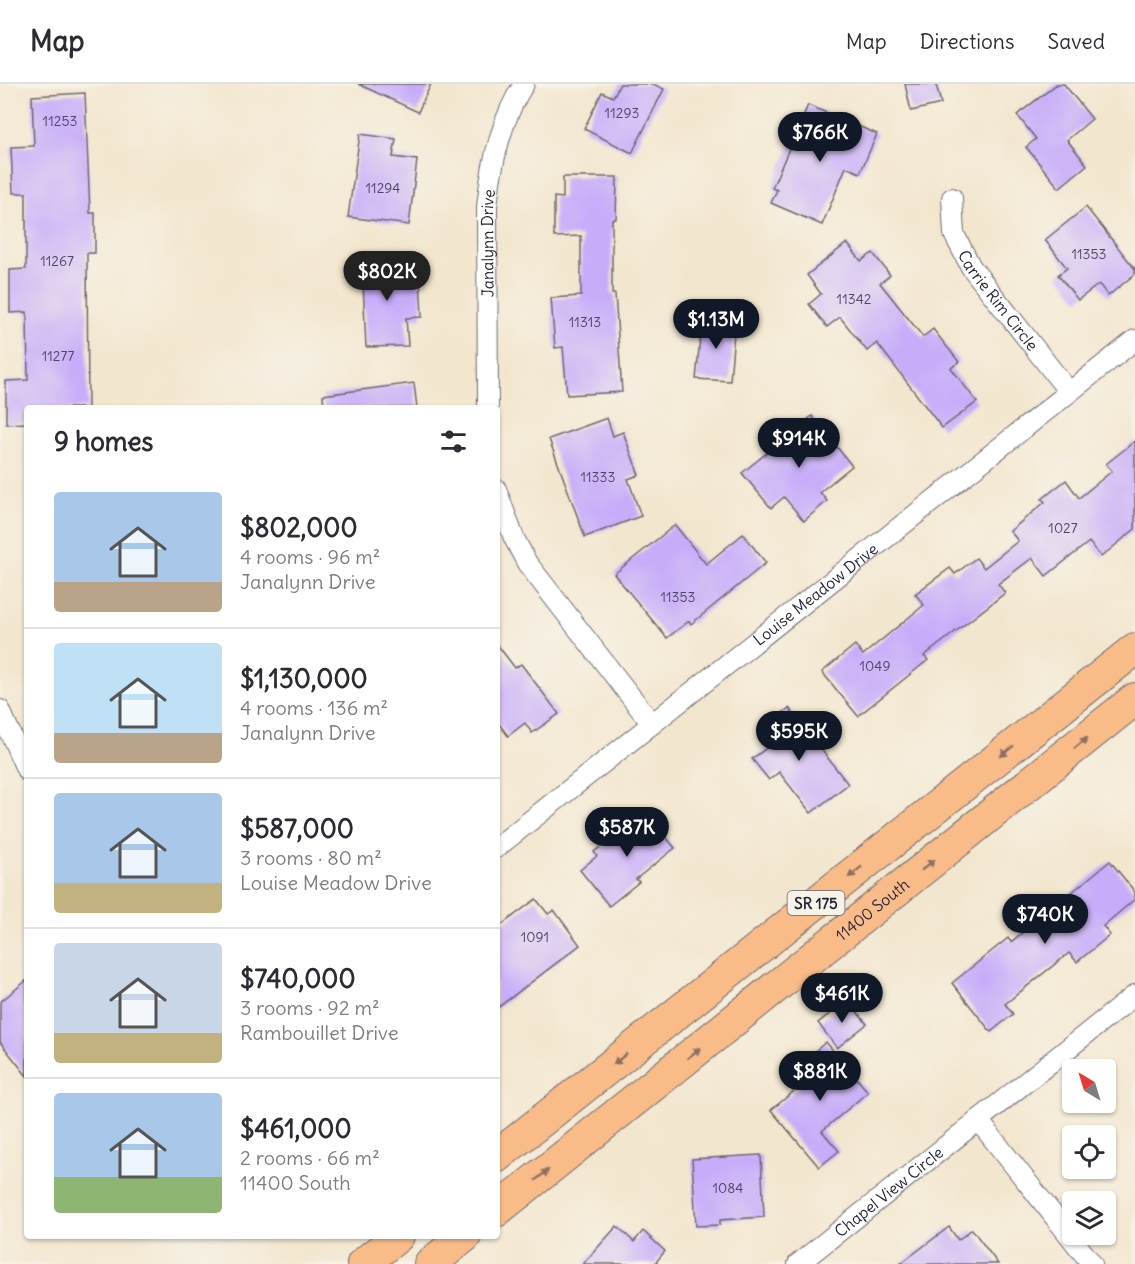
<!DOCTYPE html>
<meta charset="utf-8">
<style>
:root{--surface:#fff;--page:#f2f2f3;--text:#2b2b33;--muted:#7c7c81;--line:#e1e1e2;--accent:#111827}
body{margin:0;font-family:Delius,sans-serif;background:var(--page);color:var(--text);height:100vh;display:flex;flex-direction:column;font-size:22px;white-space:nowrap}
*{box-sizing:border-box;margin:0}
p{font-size:20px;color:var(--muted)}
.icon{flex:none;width:33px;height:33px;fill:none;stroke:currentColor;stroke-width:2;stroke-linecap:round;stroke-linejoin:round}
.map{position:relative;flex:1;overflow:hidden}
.panel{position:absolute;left:24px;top:321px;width:476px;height:834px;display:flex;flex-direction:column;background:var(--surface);border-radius:6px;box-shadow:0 2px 4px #0004}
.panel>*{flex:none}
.needle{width:39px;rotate:322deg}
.buttons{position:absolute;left:1062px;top:975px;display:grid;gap:12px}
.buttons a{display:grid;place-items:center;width:54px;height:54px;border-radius:6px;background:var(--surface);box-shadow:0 2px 4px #0004;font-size:30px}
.price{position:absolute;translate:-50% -51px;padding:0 14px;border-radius:21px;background:var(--accent);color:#fff;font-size:20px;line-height:39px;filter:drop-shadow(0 2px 3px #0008)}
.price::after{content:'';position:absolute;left:50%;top:36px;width:18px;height:14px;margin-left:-9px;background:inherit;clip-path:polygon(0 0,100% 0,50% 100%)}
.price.selected{background:#222;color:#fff}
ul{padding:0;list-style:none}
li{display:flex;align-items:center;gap:18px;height:150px;padding:0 30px}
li+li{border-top:2px solid var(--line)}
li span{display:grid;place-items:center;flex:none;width:168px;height:120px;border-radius:6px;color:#555}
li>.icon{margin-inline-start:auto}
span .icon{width:72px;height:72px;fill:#fffc;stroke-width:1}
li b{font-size:26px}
h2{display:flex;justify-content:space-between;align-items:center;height:72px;padding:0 30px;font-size:26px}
header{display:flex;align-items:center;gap:36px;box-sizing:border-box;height:84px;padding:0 30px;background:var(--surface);border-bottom:2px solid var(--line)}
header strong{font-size:28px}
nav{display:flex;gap:33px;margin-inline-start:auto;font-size:21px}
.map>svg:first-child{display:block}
.building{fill:#c7adf9}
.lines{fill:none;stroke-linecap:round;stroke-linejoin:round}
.street-casing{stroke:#6b676f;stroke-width:22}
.primary-casing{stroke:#6b676f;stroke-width:34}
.street{stroke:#fff;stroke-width:20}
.primary{stroke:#f9bc89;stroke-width:32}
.oneway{fill:#8e6f62}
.labels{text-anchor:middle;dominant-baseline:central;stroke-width:4.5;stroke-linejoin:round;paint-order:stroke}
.number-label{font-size:14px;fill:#4b456a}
.shield{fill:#f7f3e8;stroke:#62616f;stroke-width:1.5}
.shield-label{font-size:15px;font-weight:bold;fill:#22223b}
.street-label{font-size:16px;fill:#22223b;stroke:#f7f3e8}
</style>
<header>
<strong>Map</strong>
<nav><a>Map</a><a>Directions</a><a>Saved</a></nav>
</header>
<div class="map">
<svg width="1135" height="1180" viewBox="0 0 1135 1180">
<rect width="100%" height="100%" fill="#f7f3e8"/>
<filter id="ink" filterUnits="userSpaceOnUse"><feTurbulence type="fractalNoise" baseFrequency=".0167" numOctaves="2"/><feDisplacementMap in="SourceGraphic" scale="12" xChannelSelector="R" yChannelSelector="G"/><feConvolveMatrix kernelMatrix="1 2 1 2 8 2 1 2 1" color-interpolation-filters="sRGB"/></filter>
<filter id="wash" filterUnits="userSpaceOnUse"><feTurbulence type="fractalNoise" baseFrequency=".008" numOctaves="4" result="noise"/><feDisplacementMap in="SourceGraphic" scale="24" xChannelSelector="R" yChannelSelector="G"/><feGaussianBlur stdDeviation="1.35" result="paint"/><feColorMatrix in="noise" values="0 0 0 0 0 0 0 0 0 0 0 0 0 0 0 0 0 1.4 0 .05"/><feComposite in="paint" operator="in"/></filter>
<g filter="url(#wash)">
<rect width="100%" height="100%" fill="#f3e6cf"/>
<g id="blocks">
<g class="building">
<path d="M358,0H431L418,28Z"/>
<path d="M620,0H653L664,5L632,69L584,45L602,8L613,13Z"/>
<path d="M905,0H936L941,20L911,27Z"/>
<path d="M1057,0H1064L1092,35L1067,56L1087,81L1059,104L1026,63L1036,55L1017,31Z"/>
<path d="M85,9L90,129H95V169H87L88,324H27V339L6,340V297L28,296L27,228L10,229V186L26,185V109H13L11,63L34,62L32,12Z"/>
<path d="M808,21L877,50L860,89L846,83L822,141L771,119L777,106L772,104Z"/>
<path d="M360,50L396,55L393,73L417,76L409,141L348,133Z"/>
<path d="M563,93H617L616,135H612V210H615L622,308L567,311L563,263L555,264L551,214L581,212V152L554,153V113L563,114Z"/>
<path d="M1086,123L1135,185V190L1108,212L1099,200L1078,216L1058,191L1067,184L1045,156Z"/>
<path d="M847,159L861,177L873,169L890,191L880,199L923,253L933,245L959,278L951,284L977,318L942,344L877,259L867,267L840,233L827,243L809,220L821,210L807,191Z"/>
<path d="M390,174V194L420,193L422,233L406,234L408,262L366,263L363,199L354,200L353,176Z"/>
<path d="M702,234L735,237L730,297L696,295Z"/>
<path d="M414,299L417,324H324L323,311Z"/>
<path d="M812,332L852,382L820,408L827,417L804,437L784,413L771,424L742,389Z"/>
<path d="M607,334L613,352L623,348L639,391L628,395L641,432L585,453L549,355Z"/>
<path d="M1135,357V445L1101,473L1089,458L1046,492L1032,474L998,500L1005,509L924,572L928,576L858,632L822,588L855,561L863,571L924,521L915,510L950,484L955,490L976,474L984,484L1018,457L1010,447L1045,418L1042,415L1066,396L1079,414L1112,387L1106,380Z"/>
<path d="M675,441L706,480L743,450L766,479L691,540L689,537L667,554L614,490Z"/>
<path d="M496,559L515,584L521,580L559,630L532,649L525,639L508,652L496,636Z"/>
<path d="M789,624L848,700L811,729L779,688L769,696L752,675L773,659L762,645Z"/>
<path d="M645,728L675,764L636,795L639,798L609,822L580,786L597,772L594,768Z"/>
<path d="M1110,777L1135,808V815L1103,842L1110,851L1077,878L1069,869L1005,920L1013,930L991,948L952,899L1008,854L1011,858Z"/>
<path d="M536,815L548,830L554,826L580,861L496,925V845Z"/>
<path d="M27,896V992L0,958V918Z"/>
<path d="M847,916L867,940L837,964L818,939Z"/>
<path d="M826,958L868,1008L822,1047L839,1067L819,1083L771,1026L810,994L799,980Z"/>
<path d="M761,1071L764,1133L720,1136V1141L696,1142L692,1075Z"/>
<path d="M617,1142L634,1158L643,1147L665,1167L656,1178L658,1180H583Z"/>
<path d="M949,1143L958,1156L972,1145L998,1180H900Z"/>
</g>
</g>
</g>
<g filter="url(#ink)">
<use href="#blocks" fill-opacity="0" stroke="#6b676f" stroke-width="1.5"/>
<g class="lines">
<g class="street-casing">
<g id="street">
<path id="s1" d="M952,114L954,150L971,183L1069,308"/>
<path id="s2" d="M488,324L487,123C491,82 501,35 524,0"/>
<path d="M496,405L514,454L527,479L652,640"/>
<path d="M0,626L27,687"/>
<path id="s3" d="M496,764L1135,256"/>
<path d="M978,1036L1092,1180"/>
<path id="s4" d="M798,1180L1135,911"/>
</g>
</g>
<g class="primary-casing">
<g id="primary">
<path d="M496,1073L1135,565"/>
<path id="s5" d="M496,1127L1135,615"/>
<path d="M363,1180L398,1152"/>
<path d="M430,1180L465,1152"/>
</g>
</g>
<use href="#street" class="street"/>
<use href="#primary" class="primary"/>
</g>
<defs><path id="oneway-solid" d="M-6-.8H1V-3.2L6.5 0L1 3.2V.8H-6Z" transform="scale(1.5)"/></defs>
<g class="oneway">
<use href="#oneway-solid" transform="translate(1081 659) rotate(-39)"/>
<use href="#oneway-solid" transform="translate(1007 667) rotate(141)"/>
<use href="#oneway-solid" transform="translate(928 781) rotate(-39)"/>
<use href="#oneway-solid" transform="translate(855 788) rotate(141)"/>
<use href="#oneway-solid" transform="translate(694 969) rotate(-39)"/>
<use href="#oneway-solid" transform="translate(620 975) rotate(141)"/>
<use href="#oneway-solid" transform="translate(542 1091) rotate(-39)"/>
</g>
</g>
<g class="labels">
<g class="number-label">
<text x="622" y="29">11293</text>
<text x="60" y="37">11253</text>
<text x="383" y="104">11294</text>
<text x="1089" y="170">11353</text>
<text x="57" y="177">11267</text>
<text x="854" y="215">11342</text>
<text x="585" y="238">11313</text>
<text x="58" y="272">11277</text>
<text x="598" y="393">11333</text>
<text x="1063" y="444">1027</text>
<text x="678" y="513">11353</text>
<text x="875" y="582">1049</text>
<text x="535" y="853">1091</text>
<text x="728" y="1104">1084</text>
</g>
<rect class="shield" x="787.5" y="807" width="57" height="24" rx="4.5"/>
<g class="shield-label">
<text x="816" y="819">SR 175</text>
</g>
<g class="street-label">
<text stroke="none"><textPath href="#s2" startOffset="165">Janalynn Drive</textPath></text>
<text stroke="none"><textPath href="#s1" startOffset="116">Carrie Rim Circle</textPath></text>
<text stroke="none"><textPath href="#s3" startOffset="408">Louise Meadow Drive</textPath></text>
<text stroke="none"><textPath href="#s5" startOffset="482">11400 South</textPath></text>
<text stroke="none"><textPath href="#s4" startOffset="116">Chapel View Circle</textPath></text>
</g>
</g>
</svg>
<div class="buttons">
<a><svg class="needle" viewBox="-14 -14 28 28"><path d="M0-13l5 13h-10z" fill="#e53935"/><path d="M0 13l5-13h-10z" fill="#7c7c81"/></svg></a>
<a><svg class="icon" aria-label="locate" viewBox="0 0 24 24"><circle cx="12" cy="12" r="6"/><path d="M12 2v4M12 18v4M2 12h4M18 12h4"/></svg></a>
<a><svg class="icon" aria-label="layers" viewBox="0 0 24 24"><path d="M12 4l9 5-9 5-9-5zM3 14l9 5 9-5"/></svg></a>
</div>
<b class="price" style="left:820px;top:79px">$766K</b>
<b class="price selected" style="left:387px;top:218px">$802K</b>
<b class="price" style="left:716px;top:266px">$1.13M</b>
<b class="price" style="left:799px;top:385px">$914K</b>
<b class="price" style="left:799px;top:678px">$595K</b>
<b class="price" style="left:627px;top:774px">$587K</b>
<b class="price" style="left:1045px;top:861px">$740K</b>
<b class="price" style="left:842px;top:940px">$461K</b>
<b class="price" style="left:820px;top:1018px">$881K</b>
<section class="panel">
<h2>9 homes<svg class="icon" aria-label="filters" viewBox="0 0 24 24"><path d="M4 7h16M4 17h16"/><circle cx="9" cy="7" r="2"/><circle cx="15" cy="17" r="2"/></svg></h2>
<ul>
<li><span style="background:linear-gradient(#a9c7e8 75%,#b9a48a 0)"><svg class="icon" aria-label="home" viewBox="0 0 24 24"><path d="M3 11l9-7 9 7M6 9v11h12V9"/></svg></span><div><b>$802,000</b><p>4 rooms · 96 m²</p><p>Janalynn Drive</p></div></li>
<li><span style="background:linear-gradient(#bfe0f5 75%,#b9a48a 0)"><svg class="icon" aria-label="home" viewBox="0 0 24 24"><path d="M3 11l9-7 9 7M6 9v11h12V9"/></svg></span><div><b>$1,130,000</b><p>4 rooms · 136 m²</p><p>Janalynn Drive</p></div></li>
<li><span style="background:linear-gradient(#a9c7e8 75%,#c2b280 0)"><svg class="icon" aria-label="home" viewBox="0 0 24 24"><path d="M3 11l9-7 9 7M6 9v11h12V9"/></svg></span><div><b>$587,000</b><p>3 rooms · 80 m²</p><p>Louise Meadow Drive</p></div></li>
<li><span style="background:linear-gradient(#c9d6e8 75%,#c2b280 0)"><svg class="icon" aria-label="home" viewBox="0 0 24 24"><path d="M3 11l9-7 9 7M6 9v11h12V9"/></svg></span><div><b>$740,000</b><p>3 rooms · 92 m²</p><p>Rambouillet Drive</p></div></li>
<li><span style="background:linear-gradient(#a9c7e8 70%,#8fb573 0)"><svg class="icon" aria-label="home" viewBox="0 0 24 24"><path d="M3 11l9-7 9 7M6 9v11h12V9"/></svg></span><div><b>$461,000</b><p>2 rooms · 66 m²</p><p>11400 South</p></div></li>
</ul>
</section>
</div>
